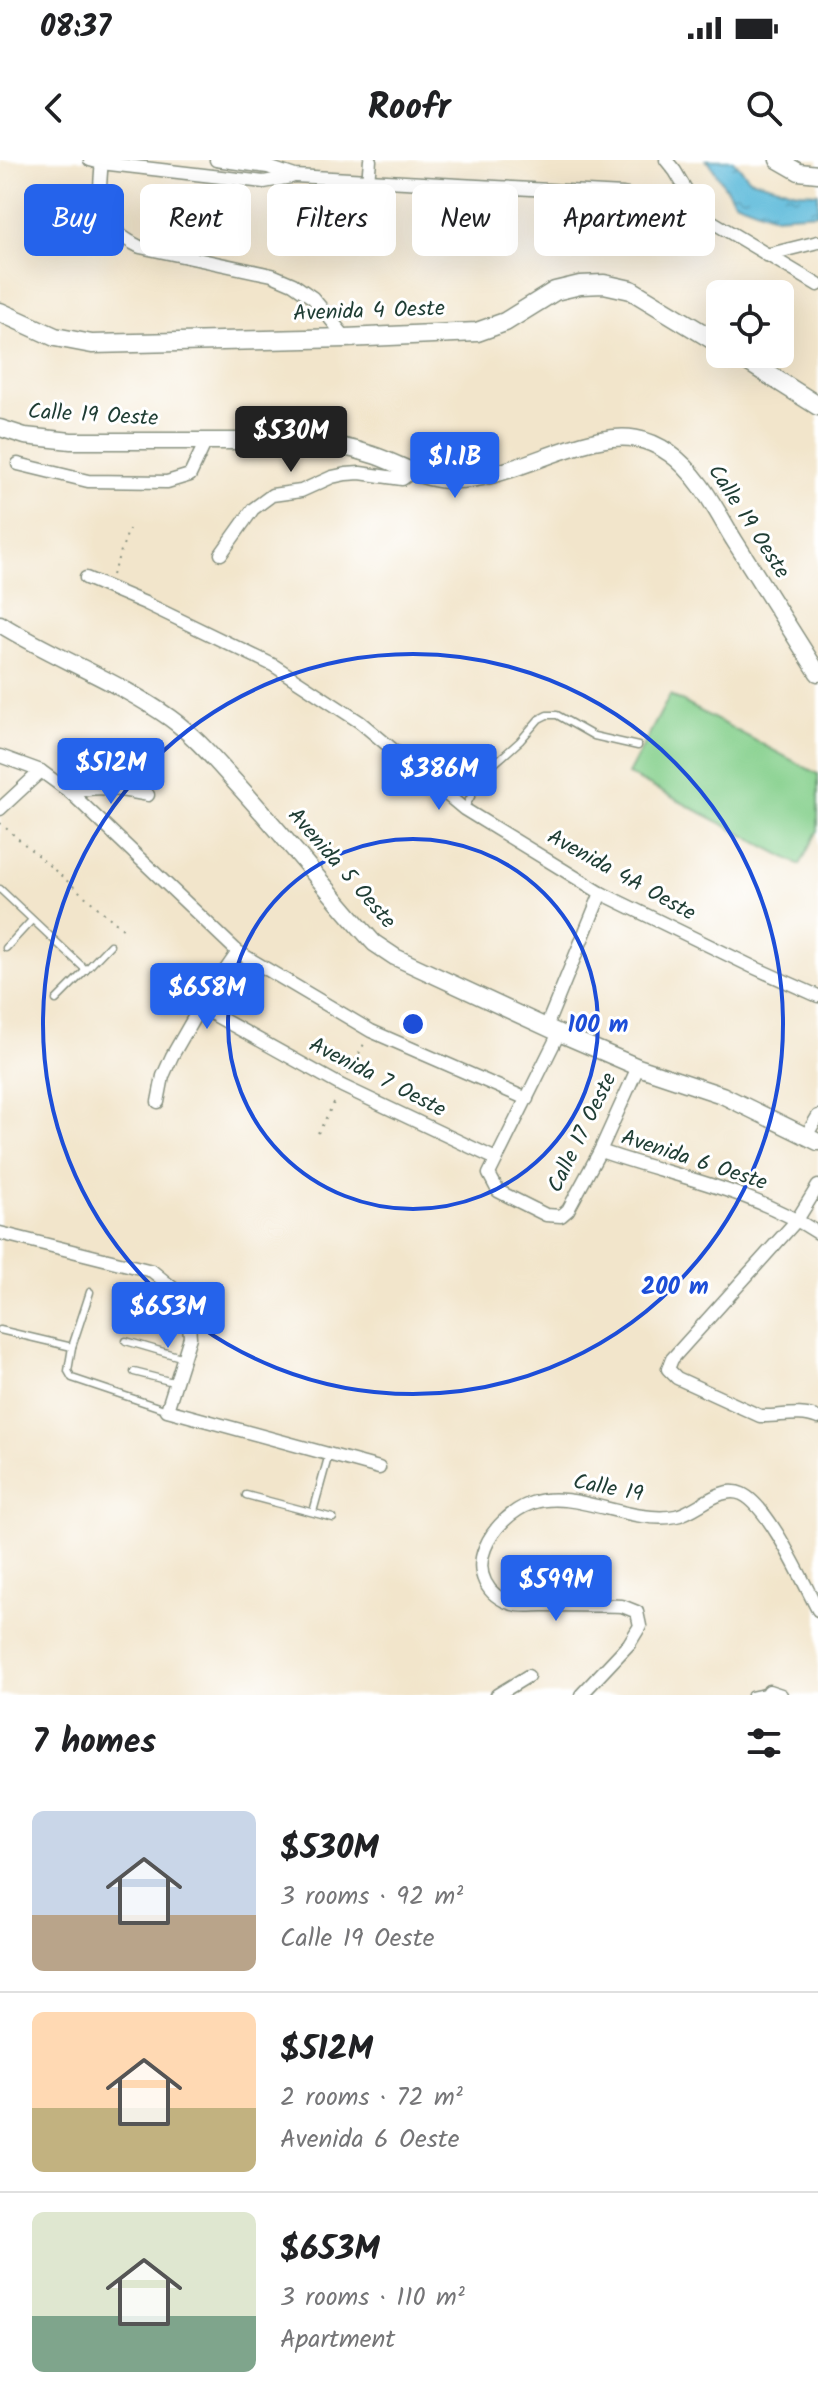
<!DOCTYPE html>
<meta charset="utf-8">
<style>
:root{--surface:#fff;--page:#f2f2f2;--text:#202124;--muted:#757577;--line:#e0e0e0;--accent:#2563eb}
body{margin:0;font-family:Kalam,sans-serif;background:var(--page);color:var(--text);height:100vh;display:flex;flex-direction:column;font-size:30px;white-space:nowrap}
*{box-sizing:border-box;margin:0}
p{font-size:26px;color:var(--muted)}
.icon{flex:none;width:44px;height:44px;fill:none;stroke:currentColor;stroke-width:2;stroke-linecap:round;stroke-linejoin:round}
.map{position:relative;height:1535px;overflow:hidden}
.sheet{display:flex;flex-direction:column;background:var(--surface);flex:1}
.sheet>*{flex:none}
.hud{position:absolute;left:24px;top:24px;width:770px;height:72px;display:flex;gap:16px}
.buttons{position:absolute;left:706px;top:120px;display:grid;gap:16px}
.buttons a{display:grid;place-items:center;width:88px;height:88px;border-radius:12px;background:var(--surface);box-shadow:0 8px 32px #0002;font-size:40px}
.price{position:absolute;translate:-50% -68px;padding:0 18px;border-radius:8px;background:var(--accent);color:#fff;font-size:26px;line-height:52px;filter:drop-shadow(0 2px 4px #0008)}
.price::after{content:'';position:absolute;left:50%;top:48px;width:24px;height:18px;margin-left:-12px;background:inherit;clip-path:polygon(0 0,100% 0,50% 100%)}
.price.selected{background:#222;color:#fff}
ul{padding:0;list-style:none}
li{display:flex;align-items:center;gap:24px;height:200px;padding:0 32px}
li+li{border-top:2px solid var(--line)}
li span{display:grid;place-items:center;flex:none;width:224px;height:160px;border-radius:12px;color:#555}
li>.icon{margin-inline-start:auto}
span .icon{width:96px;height:96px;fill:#fffc;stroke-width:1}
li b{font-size:34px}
h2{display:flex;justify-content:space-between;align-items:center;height:96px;padding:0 32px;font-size:34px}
.pill{padding:0 28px;border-radius:12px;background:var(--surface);box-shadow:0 8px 32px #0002;font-size:28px;line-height:72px}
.pill.selected{background:var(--accent);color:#fff}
.status{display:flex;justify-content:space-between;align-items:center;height:56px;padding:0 40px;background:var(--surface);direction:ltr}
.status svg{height:22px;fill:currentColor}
header{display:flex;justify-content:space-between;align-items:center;height:104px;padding:0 32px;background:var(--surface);font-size:36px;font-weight:600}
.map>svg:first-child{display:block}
.green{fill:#86d08d;stroke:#528660;stroke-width:2}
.water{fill:url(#water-ripples);stroke:#3d7c87;stroke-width:2}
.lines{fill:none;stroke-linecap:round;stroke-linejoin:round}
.lane-casing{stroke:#889180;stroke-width:9}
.street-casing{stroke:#889180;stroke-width:15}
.secondary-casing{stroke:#889180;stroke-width:19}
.primary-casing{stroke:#889180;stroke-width:21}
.path{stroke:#889180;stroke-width:2;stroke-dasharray:2 6;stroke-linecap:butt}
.lane{stroke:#fff;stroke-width:6}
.street{stroke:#fff;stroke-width:12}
.secondary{stroke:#fff;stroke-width:16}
.primary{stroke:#fff;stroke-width:18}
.ring{fill:none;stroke:#1d4ed8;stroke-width:4}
.labels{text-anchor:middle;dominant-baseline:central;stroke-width:6;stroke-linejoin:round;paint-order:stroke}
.street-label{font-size:22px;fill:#1f3d34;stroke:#fff}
.centre{fill:#1d4ed8;stroke:#fff;stroke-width:4}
.ring-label{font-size:24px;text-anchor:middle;font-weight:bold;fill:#1d4ed8;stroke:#fff;stroke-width:6;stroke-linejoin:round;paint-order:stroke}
</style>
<div class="status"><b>08:37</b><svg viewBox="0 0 49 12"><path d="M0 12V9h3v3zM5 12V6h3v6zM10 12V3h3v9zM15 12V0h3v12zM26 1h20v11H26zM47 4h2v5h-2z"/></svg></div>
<header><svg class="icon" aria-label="back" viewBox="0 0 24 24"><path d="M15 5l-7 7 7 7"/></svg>Roofr<svg class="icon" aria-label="search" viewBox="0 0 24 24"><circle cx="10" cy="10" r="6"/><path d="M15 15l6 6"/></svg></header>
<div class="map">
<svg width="818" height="1535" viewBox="0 0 818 1535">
<defs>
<pattern id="water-ripples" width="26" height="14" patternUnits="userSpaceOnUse" patternTransform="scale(2)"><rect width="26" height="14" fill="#5bbada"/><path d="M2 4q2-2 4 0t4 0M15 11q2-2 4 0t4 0" fill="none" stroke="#4b98b2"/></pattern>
</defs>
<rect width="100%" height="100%" fill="#fff"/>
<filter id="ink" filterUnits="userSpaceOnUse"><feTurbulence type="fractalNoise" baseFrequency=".0125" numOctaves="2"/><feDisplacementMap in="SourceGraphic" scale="16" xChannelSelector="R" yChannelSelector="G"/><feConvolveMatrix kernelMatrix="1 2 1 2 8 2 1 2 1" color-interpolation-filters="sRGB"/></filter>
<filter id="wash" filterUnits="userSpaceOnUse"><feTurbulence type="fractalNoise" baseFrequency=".006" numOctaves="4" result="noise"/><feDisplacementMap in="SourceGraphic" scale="32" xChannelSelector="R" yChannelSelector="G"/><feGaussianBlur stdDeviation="1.8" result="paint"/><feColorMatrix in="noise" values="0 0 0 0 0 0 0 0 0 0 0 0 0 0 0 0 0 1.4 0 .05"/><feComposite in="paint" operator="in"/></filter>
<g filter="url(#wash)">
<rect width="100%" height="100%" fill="#f2e5cb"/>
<path class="green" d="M670,535L818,614V670L800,705L628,614Z"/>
<path class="water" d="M705,0H733L750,19L797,32L818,33V53L774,56L734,41L709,2Z"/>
</g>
<g filter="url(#ink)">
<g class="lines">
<g class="lane-casing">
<g id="lane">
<path d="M464,649L484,613L520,581L539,559L547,555H557L594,576L638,586"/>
<path d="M0,729L86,810L110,785"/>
<path d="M6,788L32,760"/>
<path d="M56,840L86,810"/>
<path d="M90,1132L72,1187L68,1211L72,1218L167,1250"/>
<path d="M0,1170L72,1187"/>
<path d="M126,1181L184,1198"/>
<path d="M134,1212L177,1223"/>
<path d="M246,1335L333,1358"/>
<path d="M313,1352L329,1294"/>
<path d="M751,1535L769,1531"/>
</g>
</g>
<g class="street-casing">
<g id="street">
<path d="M90,0L101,3L264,22L291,17"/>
<path d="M102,0C98,44 96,65 140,87L272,115L293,124L313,138L346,178"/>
<path d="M216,0L268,7L295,16L623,34L679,45L701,55L818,125"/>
<path d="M666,0L675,11L701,55"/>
<path d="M368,22L370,0"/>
<path d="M766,95L818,82"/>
<path d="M18,304L88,321L167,322L190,315L206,281"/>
<path d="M221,394L253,349L272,335L301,331L332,317L346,314L360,313L402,319L412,312"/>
<path d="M86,418L145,443L273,505L360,562L464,649L601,733L753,807L818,836"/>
<path d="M0,596L41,611L71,633L238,792L371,871L527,939"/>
<path d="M71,633C97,624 121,630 148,635"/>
<path d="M0,649L41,611"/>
<path d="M200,847L342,926L496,999"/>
<path d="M546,867L601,733"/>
<path d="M559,873L489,1014L498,1031L546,1055L561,1056L568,1050L600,991L638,907"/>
<path d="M158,942L163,916L172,896L200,847L238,792"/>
<path d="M806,976L818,956"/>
<path d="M600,991C673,1016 752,1030 818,1073"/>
<path d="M818,1026L797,1060L672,1199L668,1209L677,1218L760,1256C779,1257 800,1250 818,1258"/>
<path d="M0,1073L152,1111L174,1129L188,1152L190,1177L167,1250L379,1308"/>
<path d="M769,1531L781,1535"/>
<path d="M497,1535L528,1516"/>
<path d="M581,1535L629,1484L640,1466L637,1452L622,1446C596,1445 570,1445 543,1445C534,1445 522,1447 513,1444C486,1436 475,1412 485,1388C493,1368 512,1350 532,1343C573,1328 630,1365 676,1356C697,1352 720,1324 742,1334C769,1346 803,1422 818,1450"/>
</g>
</g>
<g class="secondary-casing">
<g id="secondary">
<path d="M778,0L799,12L818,14"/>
<path d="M0,268L25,276L71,281H302C327,283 350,287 373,295C398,303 420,319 448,320C500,322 549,290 600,280C625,275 647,277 669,293C698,313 716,350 734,380C762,424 790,469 818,513"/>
<path d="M0,464C55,498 118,521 170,558C195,576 215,600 235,622C283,674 327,731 374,783L395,797L559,873L638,907L722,935L818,982"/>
</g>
</g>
<g class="primary-casing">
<g id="primary">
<path d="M0,152L55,177L92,184L346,178L477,172L505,162L555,131L580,125L604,124L631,130L720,184"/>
<path d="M736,194L818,246"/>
</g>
</g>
<g class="path">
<path d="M112,415L129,369"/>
<path d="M0,663L125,771"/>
<path d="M348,915L365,882"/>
<path d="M318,973L336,939"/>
</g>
<use href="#lane" class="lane"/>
<use href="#street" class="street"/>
<use href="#secondary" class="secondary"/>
<use href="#primary" class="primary"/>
</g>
</g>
<g class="ring">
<circle cx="413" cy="864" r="185"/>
<circle cx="413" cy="864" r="370"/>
</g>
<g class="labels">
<g class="street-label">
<text transform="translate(369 152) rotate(-2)">Avenida 4 Oeste</text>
<text transform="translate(93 256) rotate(3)">Calle 19 Oeste</text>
<text transform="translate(748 362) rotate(57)">Calle 19 Oeste</text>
<text transform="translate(341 709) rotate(49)">Avenida 5 Oeste</text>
<text transform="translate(621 716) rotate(29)">Avenida 4A Oeste</text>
<text transform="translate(377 918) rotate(27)">Avenida 7 Oeste</text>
<text transform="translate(583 973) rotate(-64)">Calle 17 Oeste</text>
<text transform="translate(694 1001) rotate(18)">Avenida 6 Oeste</text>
<text transform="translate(608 1329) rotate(11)">Calle 19</text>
</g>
</g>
<circle cx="413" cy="864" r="12" class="centre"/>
<g class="ring-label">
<text x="598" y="872">100 m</text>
<text x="675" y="1134">200 m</text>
</g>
</svg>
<div class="buttons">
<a><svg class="icon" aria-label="locate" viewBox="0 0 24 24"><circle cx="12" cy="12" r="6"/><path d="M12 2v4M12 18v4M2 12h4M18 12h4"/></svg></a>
</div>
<b class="price selected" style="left:291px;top:314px">$530M</b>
<b class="price" style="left:455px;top:340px">$1.1B</b>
<b class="price" style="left:111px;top:646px">$512M</b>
<b class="price" style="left:439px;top:652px">$386M</b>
<b class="price" style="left:207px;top:871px">$658M</b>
<b class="price" style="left:168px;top:1190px">$653M</b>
<b class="price" style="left:556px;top:1463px">$599M</b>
<div class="hud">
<a class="pill selected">Buy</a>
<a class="pill">Rent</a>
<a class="pill">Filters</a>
<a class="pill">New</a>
<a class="pill">Apartment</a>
</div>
</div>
<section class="sheet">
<h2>7 homes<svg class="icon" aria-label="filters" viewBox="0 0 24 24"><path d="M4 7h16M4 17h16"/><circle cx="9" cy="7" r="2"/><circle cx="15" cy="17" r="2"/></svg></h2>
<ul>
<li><span style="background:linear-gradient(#c9d6e8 65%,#b9a48a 0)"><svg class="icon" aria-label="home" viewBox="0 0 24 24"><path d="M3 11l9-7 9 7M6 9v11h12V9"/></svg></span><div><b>$530M</b><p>3 rooms · 92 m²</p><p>Calle 19 Oeste</p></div></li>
<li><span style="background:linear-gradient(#ffd9b3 60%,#c2b280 0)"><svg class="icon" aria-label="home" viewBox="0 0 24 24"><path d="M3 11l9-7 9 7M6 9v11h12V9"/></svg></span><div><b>$512M</b><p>2 rooms · 72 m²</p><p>Avenida 6 Oeste</p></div></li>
<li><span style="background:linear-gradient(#dfe7d0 65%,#7fa58c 0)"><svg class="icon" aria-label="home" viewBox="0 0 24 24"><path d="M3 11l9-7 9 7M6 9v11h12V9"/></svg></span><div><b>$653M</b><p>3 rooms · 110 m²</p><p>Apartment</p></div></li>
</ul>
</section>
